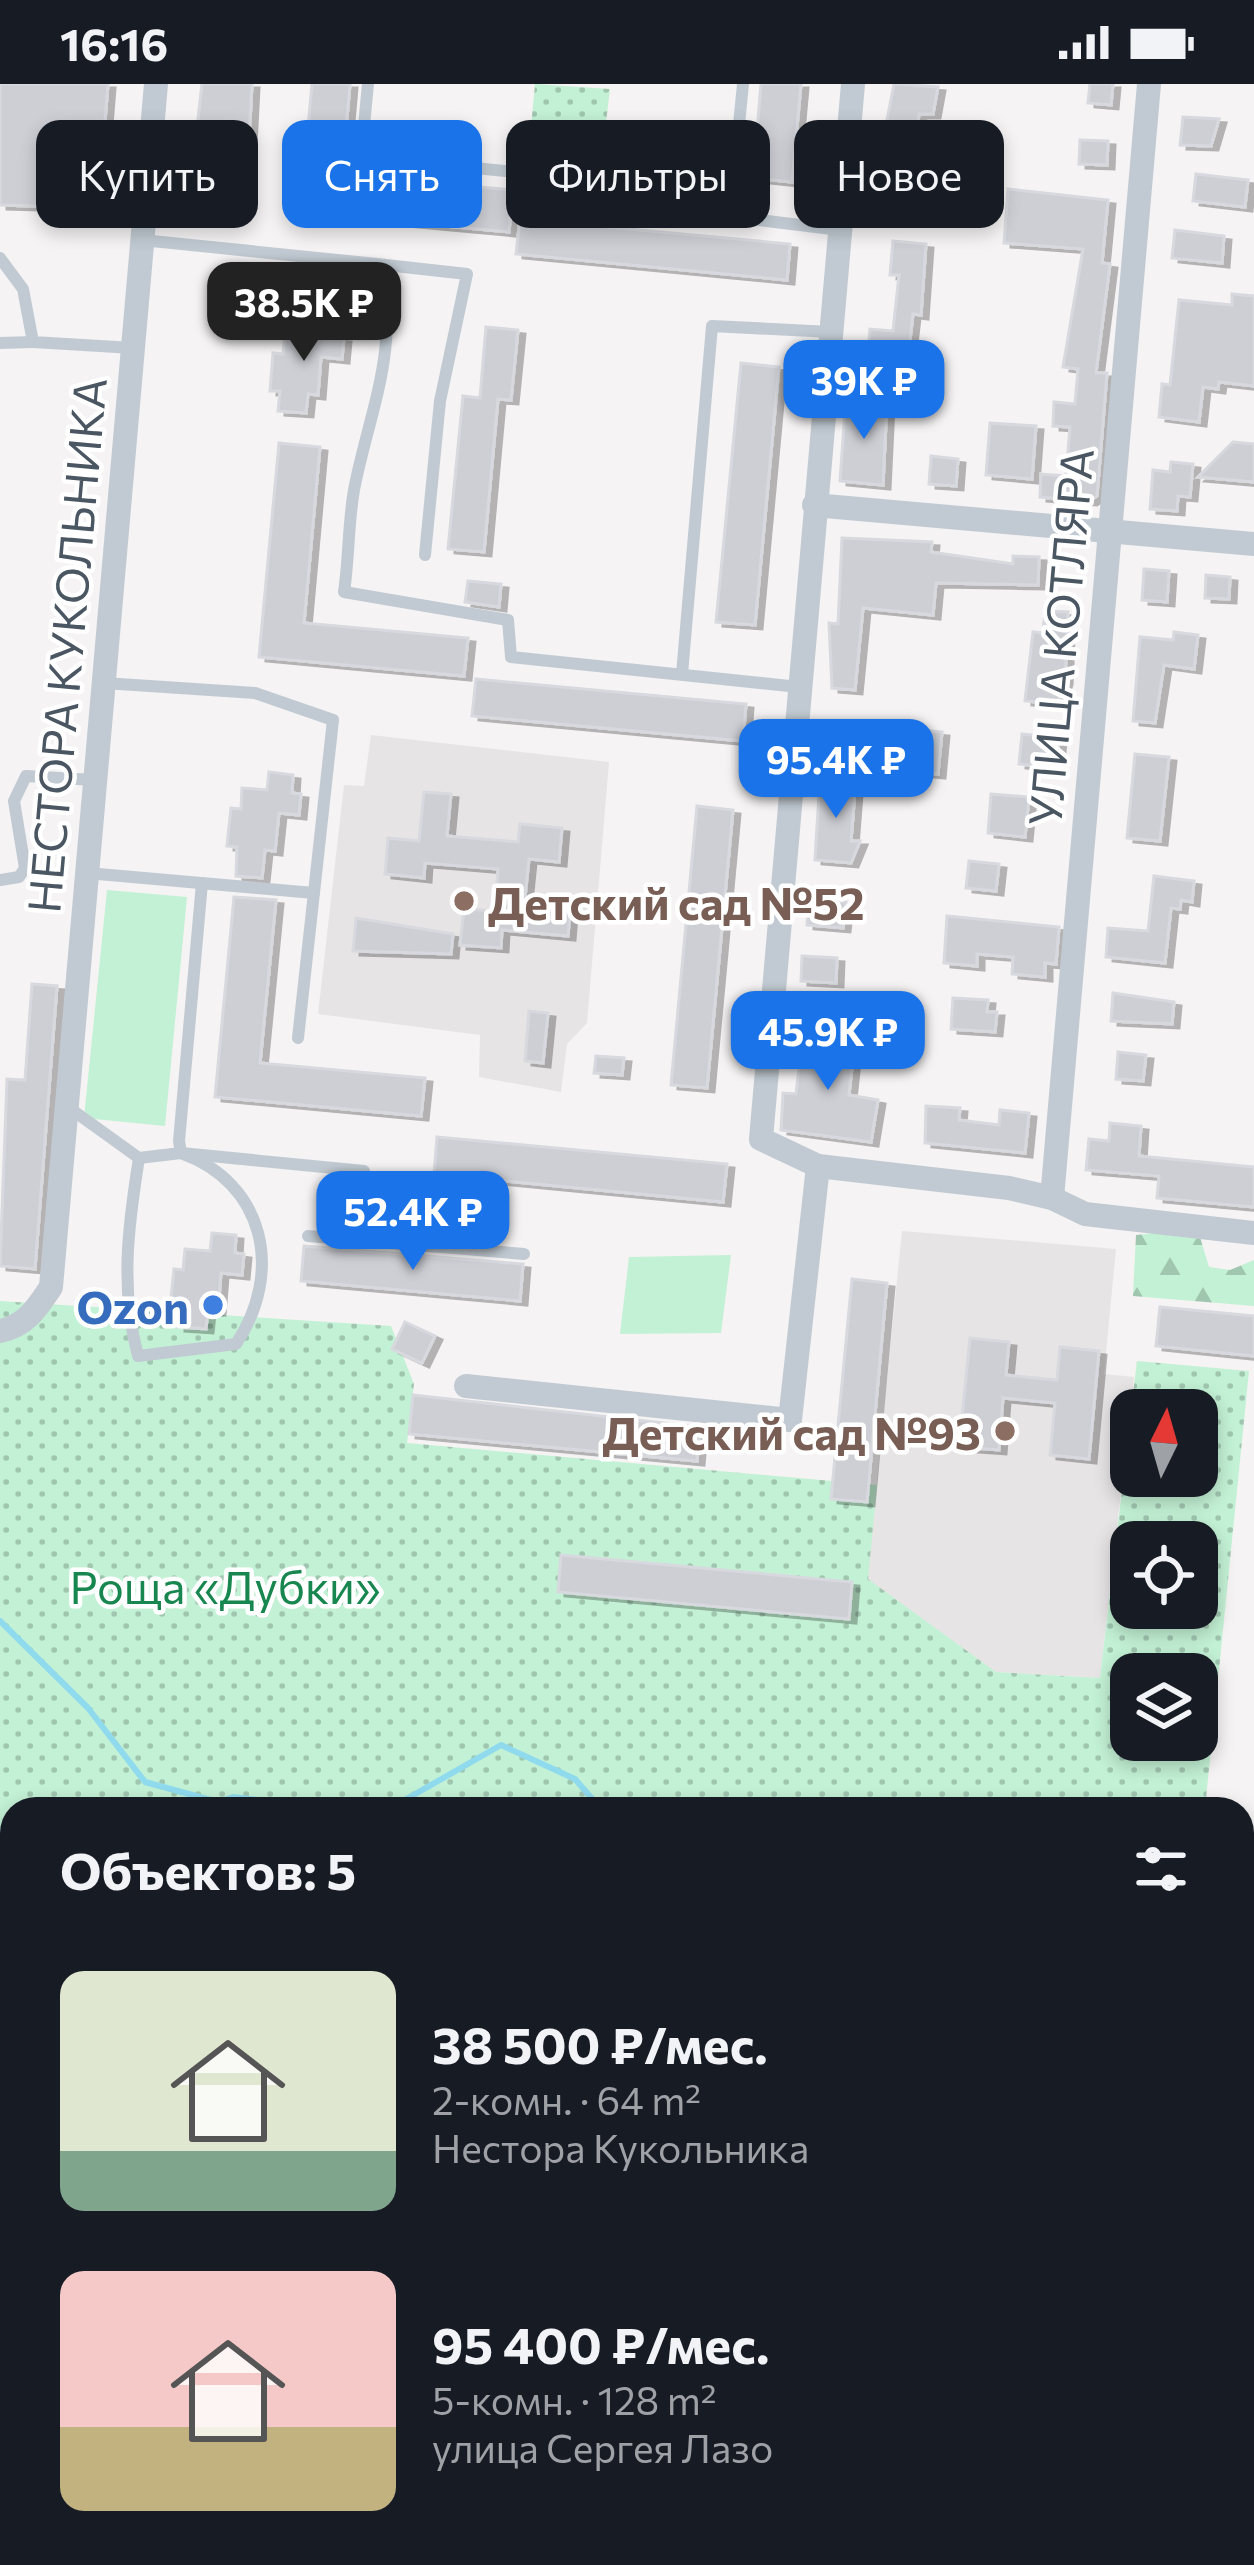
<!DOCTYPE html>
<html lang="ru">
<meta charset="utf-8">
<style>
:root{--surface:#171b24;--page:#242831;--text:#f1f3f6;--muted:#9ea1a6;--accent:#1a73e8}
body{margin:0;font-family:Commissioner,sans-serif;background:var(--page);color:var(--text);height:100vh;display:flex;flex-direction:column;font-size:45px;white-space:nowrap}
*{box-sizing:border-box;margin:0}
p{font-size:39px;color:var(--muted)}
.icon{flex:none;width:66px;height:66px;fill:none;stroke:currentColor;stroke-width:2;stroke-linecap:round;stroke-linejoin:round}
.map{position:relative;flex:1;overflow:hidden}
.details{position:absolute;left:0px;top:1713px;width:1254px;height:768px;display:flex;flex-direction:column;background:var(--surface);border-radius:36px 36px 0 0;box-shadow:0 6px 18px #0003}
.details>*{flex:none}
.guide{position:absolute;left:36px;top:36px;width:1182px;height:108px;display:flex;gap:24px}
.needle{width:78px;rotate:5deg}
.tools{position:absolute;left:1110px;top:1305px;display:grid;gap:24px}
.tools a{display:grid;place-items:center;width:108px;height:108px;border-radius:24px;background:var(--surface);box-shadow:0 6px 18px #0003;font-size:60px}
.price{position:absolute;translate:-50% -102px;padding:0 27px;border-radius:24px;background:var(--accent);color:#fff;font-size:39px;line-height:78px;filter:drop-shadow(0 3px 6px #0008)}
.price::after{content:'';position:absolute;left:50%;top:72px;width:36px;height:27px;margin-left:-18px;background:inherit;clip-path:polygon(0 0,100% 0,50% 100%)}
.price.current{background:#222;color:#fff}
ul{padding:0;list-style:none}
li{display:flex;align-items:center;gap:36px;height:300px;padding:0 60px}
li span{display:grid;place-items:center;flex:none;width:336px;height:240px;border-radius:24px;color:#555}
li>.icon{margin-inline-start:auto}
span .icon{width:144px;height:144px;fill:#fffc;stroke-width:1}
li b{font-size:51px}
h2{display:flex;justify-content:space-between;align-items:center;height:144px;padding:0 60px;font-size:51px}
.tag{padding:0 42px;border-radius:24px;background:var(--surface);box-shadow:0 6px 18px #0003;font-size:42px;line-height:108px}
.tag.current{background:var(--accent);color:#fff}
.status{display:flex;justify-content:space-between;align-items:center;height:84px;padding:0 60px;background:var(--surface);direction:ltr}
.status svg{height:33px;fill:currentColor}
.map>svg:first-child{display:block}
.education{fill:#e6e4e5}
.grass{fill:#c3f1d5}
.forest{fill:url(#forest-firs)}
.park{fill:url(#park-dots);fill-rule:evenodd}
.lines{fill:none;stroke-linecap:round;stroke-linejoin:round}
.stream{stroke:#90daee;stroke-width:6}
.building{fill:#cdcfd5;stroke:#d7d9de;stroke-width:3;filter:url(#shadow)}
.service{stroke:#c1cad2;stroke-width:12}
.minor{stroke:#c1cad2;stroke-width:24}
.tertiary{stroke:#c1cad2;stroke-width:30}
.education-dot{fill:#8d6e63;stroke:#fff;stroke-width:4.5}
.shop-dot{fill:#3f7fe0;stroke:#fff;stroke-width:4.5}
.labels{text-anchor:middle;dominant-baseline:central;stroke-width:9;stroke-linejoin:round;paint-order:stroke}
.street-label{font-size:45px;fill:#4a5661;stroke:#fff}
.education-label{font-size:45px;font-weight:bold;fill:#785e54;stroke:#fff;text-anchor:start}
.shop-label{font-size:45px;font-weight:bold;fill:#366cbe;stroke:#fff;text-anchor:end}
.park-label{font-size:45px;fill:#17864f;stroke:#fff}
</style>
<div class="status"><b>16:16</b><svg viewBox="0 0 49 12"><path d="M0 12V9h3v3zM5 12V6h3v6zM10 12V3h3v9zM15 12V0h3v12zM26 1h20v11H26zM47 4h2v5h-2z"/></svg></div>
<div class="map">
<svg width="1254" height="2481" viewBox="0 0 1254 2481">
<defs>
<pattern id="forest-firs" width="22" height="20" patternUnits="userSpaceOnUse" patternTransform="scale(3)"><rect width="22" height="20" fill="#c3f1d5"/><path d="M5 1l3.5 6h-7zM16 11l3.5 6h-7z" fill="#a0c6b0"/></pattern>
<pattern id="park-dots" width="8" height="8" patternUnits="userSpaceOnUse" patternTransform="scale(3)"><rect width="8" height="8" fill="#c3f1d5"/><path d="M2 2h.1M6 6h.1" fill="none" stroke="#a0c6b0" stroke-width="1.8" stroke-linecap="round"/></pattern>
<filter id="shadow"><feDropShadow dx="7" dy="4" stdDeviation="0" flood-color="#0004"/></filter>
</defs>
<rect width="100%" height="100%" fill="#f5f3f3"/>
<g class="education">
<path d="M371,651L609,678L587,939L567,960L561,1008L479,993L480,951L318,930L344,701L364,702Z"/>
<path d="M902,1147L1116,1165L1104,1290L1134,1293L1100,1594L996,1588L867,1495Z"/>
<path d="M0,1943L12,1946V2162L0,2160Z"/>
</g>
<g class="grass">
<path d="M107,806L187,813L165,1042L84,1034Z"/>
<path d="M731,1171L721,1249L620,1250L629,1173Z"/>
</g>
<g class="forest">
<path d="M1154,1149L1200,1153L1209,1183L1230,1186L1254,1176V1222L1133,1212L1136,1151Z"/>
<path d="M744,2469H849L847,2481H743Z"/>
</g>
<g class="park">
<path d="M535,0L610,5L604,55L531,43Z"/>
<path d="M0,1217L391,1242L414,1300L407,1359L877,1401L868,1495L996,1588L1100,1594L1131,1328V1392H1197V1326H1131L1137,1277L1249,1287L1205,1725H12V1951L0,1948ZM1131,1458H1197V1524H1131ZM1131,1590H1197V1656H1131Z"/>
</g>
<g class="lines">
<g class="stream">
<path d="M0,1537L88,1624L145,1698L218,1718L233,1713L336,1725"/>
<path d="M389,1725L501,1661L575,1695L601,1725"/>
</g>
</g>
<g class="building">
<path d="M0,0H108L98,124L0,121Z"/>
<path d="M202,0H252L248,75L194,69Z"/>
<path d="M312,0H350L342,90L513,106L509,148L300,129Z"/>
<path d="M761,0H801L792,98L753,94Z"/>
<path d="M894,0L938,3L933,30H919L915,64L882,61Z"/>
<path d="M1090,0H1113L1111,21L1088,19Z"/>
<path d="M1183,33L1219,35L1211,62L1180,61Z"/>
<path d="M1080,56L1108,57L1107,81L1079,80Z"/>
<path d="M1196,90L1248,96L1245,123L1193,117Z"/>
<path d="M876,97L907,99L905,129L874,127Z"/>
<path d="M1008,105L1108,116L1102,179L1110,180L1096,289H1107L1097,412L1090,417L1040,413L1041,390L1066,392L1070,343L1053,342L1054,318L1075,320L1078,285L1063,283L1083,165L1004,159Z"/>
<path d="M520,135L790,160L787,196L516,170Z"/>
<path d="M1175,146L1224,152L1222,179L1172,174Z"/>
<path d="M893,157L926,160L921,231L913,230L908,273L868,269L870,245L893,247L899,191H890Z"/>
<path d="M1232,210L1254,212V302L1219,298L1218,305L1203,303L1199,338L1159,333L1162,300L1170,301L1179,216L1232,221Z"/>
<path d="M312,233L336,235L334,253L344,254L342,275L321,273L318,311L308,310L306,329L278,327L280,307H270L273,269L283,270L285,249L310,251Z"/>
<path d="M486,243L518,246L511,316L498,315L484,468L448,465L463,312L480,314Z"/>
<path d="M741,279L779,283L755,541L716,538Z"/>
<path d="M846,314L887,318L883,401L840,397Z"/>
<path d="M990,339L1036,342L1032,395L986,391Z"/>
<path d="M1233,358L1254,360V398L1198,393Z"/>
<path d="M279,359L320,363L304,539L468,554L464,592L259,573Z"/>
<path d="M931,372L958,375L956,402L929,400Z"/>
<path d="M1171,378L1193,380L1190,413L1178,412L1177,427L1150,425L1153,386L1170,388Z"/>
<path d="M842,454L932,458L931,468L1013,480V472L1039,473L1038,501L936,499L933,531L863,524L855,606L832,604L829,539L838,540Z"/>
<path d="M1144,485L1169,487L1167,518L1142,516Z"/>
<path d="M1206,491L1230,493L1229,515L1205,514Z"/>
<path d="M468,497L501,500L499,523L465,518Z"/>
<path d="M1045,527L1068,528L1065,597L1057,620L1025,617L1033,548L1043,549Z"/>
<path d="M1174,548L1198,551L1194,585L1164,581L1155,639L1133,637L1140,553L1173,556Z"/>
<path d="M476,595L746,620L743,657L472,632Z"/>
<path d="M855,639L942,648L938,690L850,681Z"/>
<path d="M1022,650L1059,654L1056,684L1019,680Z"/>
<path d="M1135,670L1169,673L1160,757L1127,754Z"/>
<path d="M269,688L293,691L292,709L301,710L299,731L279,729L275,767L265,766L262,794L236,792L237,763L227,762L231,724L241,725L242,704L267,706Z"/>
<path d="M820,693L856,695L851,757H860L851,779L815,776Z"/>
<path d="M424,708L451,710L447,752L518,758L520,740L562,744L559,778L529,775L524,823L570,828L568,852L502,846L501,864L460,861L464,824L495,828L498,785L425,779L424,794L385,790L388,754L419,757Z"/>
<path d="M991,710L1029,713L1025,753L988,749Z"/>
<path d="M697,722L733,726L707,1004L671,1001Z"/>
<path d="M969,777L999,780L996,807L966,804Z"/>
<path d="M1154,792L1194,797L1192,818L1181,816L1180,825L1171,824L1165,879L1106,873L1108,844L1148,847Z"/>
<path d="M234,813L276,816L260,979L425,994L421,1032L215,1013Z"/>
<path d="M809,814L846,818L843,844L807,841Z"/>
<path d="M947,832L1059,843L1056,880L1045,879V893L1012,890L1013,873L977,870V882L944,879Z"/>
<path d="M356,834L453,850L451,870L353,867Z"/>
<path d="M802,872L837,874L836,899L801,897Z"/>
<path d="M32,900L57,902L35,1185L0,1182L7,995L25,996Z"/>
<path d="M1113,909L1174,918L1172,940L1111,937Z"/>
<path d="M953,914L988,916L987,928H997L995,948L951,945Z"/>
<path d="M529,927L548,929L543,979L525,977Z"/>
<path d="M803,949L855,956L849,1011L878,1016L871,1058L781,1046L783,1009L796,1010Z"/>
<path d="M1118,968L1146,971L1143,997L1116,995Z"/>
<path d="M596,972L624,974L622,991L594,989Z"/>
<path d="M926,1022L960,1024L959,1036L999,1041L1000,1026L1029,1029L1025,1069L925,1059Z"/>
<path d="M1110,1039L1141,1042L1139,1072L1254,1083V1123L1157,1114L1159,1092L1086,1086L1089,1055L1109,1057Z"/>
<path d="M437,1053L727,1080L723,1118L434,1090Z"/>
<path d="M212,1149L236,1151L235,1169L244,1170L242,1191L221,1189L218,1227L208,1226L206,1245L178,1243L180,1223H170L174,1185L183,1186L185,1165L210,1167Z"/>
<path d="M304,1162L523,1180L520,1217L301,1197Z"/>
<path d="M852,1195L887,1199L867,1418L831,1415Z"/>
<path d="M1160,1223L1254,1232V1272L1156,1262Z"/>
<path d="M405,1238L435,1252L422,1279L392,1265Z"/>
<path d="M970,1254L1009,1258L1006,1291L1057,1296L1060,1263L1099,1267L1089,1375L1050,1371L1055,1319L1003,1314L999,1366L959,1363Z"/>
<path d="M413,1311L700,1343L697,1377L409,1350Z"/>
<path d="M561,1471L852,1498L849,1535L558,1508Z"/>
</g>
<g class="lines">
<g class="service">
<path d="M368,0L363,52L371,68L394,76L515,88L614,118L840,146"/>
<path d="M730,132L743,0"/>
<path d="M142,156L377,180C404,256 368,331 354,406C348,440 349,475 344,508L508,536L511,573L799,603"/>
<path d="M0,174L23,205L33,258L133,264"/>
<path d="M377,180L467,190L440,317L425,471"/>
<path d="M0,259L33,258"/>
<path d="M682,590L712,242L831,248"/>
<path d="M104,599L255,609L333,636L298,954"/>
<path d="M87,789L314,809"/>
<path d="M0,796L19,793L25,784L14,717L26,692L94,696"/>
<path d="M68,1023L139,1074L181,1069L364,1087L359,1156"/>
<path d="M139,1074C128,1143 120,1204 138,1272L236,1260C284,1188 265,1099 181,1069L179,1057L202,799"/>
<path d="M308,1152L524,1170"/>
<path d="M0,2438L12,2441"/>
<path d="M143,2469L198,2481"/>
</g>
<g class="minor">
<path d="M853,0L761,1055L818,1082L1009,1104L1052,1114L1085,1130L1254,1149"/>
<path d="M814,421L1254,460"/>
<path d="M1052,1114L1149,0"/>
<path d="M0,1247C26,1242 37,1224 51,1203L156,0"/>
<path d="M466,1302L790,1336L818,1082"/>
<path d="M0,2169L12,2171"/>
<path d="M159,2481L161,2469"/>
<path d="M807,2481L808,2469"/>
</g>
<g class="tertiary">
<path d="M1242,2297L1254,2220"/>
<path d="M1225,2481L1226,2469"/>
</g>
</g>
<g class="education-dot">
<circle cx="464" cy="817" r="12"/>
<circle cx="1005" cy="1347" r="12"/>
</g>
<circle class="shop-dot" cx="213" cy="1221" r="12"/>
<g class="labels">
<g class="street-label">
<text transform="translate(1059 553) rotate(-85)">УЛИЦА КОТЛЯРА</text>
<text transform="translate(65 561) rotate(-85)">НЕСТОРА КУКОЛЬНИКА</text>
</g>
<g class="education-label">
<text x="488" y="817">Детский сад №52</text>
<text x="981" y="1347" text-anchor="end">Детский сад №93</text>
</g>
<g class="shop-label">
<text x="189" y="1221">Ozon</text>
</g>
<g class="park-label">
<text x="225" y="1501">Роща «Дубки»</text>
</g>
</g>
</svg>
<div class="tools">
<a><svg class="needle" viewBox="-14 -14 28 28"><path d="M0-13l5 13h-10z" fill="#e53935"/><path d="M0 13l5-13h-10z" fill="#9ea1a6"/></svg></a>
<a><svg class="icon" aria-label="locate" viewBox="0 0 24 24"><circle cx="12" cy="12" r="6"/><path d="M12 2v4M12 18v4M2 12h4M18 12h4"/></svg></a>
<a><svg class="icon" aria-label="layers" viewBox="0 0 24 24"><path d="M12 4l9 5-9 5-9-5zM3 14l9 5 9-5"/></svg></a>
</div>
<b class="price current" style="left:304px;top:280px">38.5K ₽</b>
<b class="price" style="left:864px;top:358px">39K ₽</b>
<b class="price" style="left:836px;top:737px">95.4K ₽</b>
<b class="price" style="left:828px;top:1009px">45.9K ₽</b>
<b class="price" style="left:413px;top:1189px">52.4K ₽</b>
<div class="guide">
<a class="tag">Купить</a>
<a class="tag current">Снять</a>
<a class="tag">Фильтры</a>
<a class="tag">Новое</a>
</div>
<section class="details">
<h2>Объектов: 5<svg class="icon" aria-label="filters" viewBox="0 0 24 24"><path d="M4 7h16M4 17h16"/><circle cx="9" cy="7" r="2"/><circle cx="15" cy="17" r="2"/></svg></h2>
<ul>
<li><span style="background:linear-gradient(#dfe7d0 75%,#7fa58c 0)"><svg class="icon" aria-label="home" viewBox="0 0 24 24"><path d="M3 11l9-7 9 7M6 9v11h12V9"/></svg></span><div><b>38 500 ₽/мес.</b><p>2-комн. · 64 m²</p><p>Нестора Кукольника</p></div></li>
<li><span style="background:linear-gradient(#f6c9c9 65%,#c2b280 0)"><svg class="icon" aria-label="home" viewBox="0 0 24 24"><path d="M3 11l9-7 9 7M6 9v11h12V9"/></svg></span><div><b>95 400 ₽/мес.</b><p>5-комн. · 128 m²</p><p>улица Сергея Лазо</p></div></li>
</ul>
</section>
</div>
